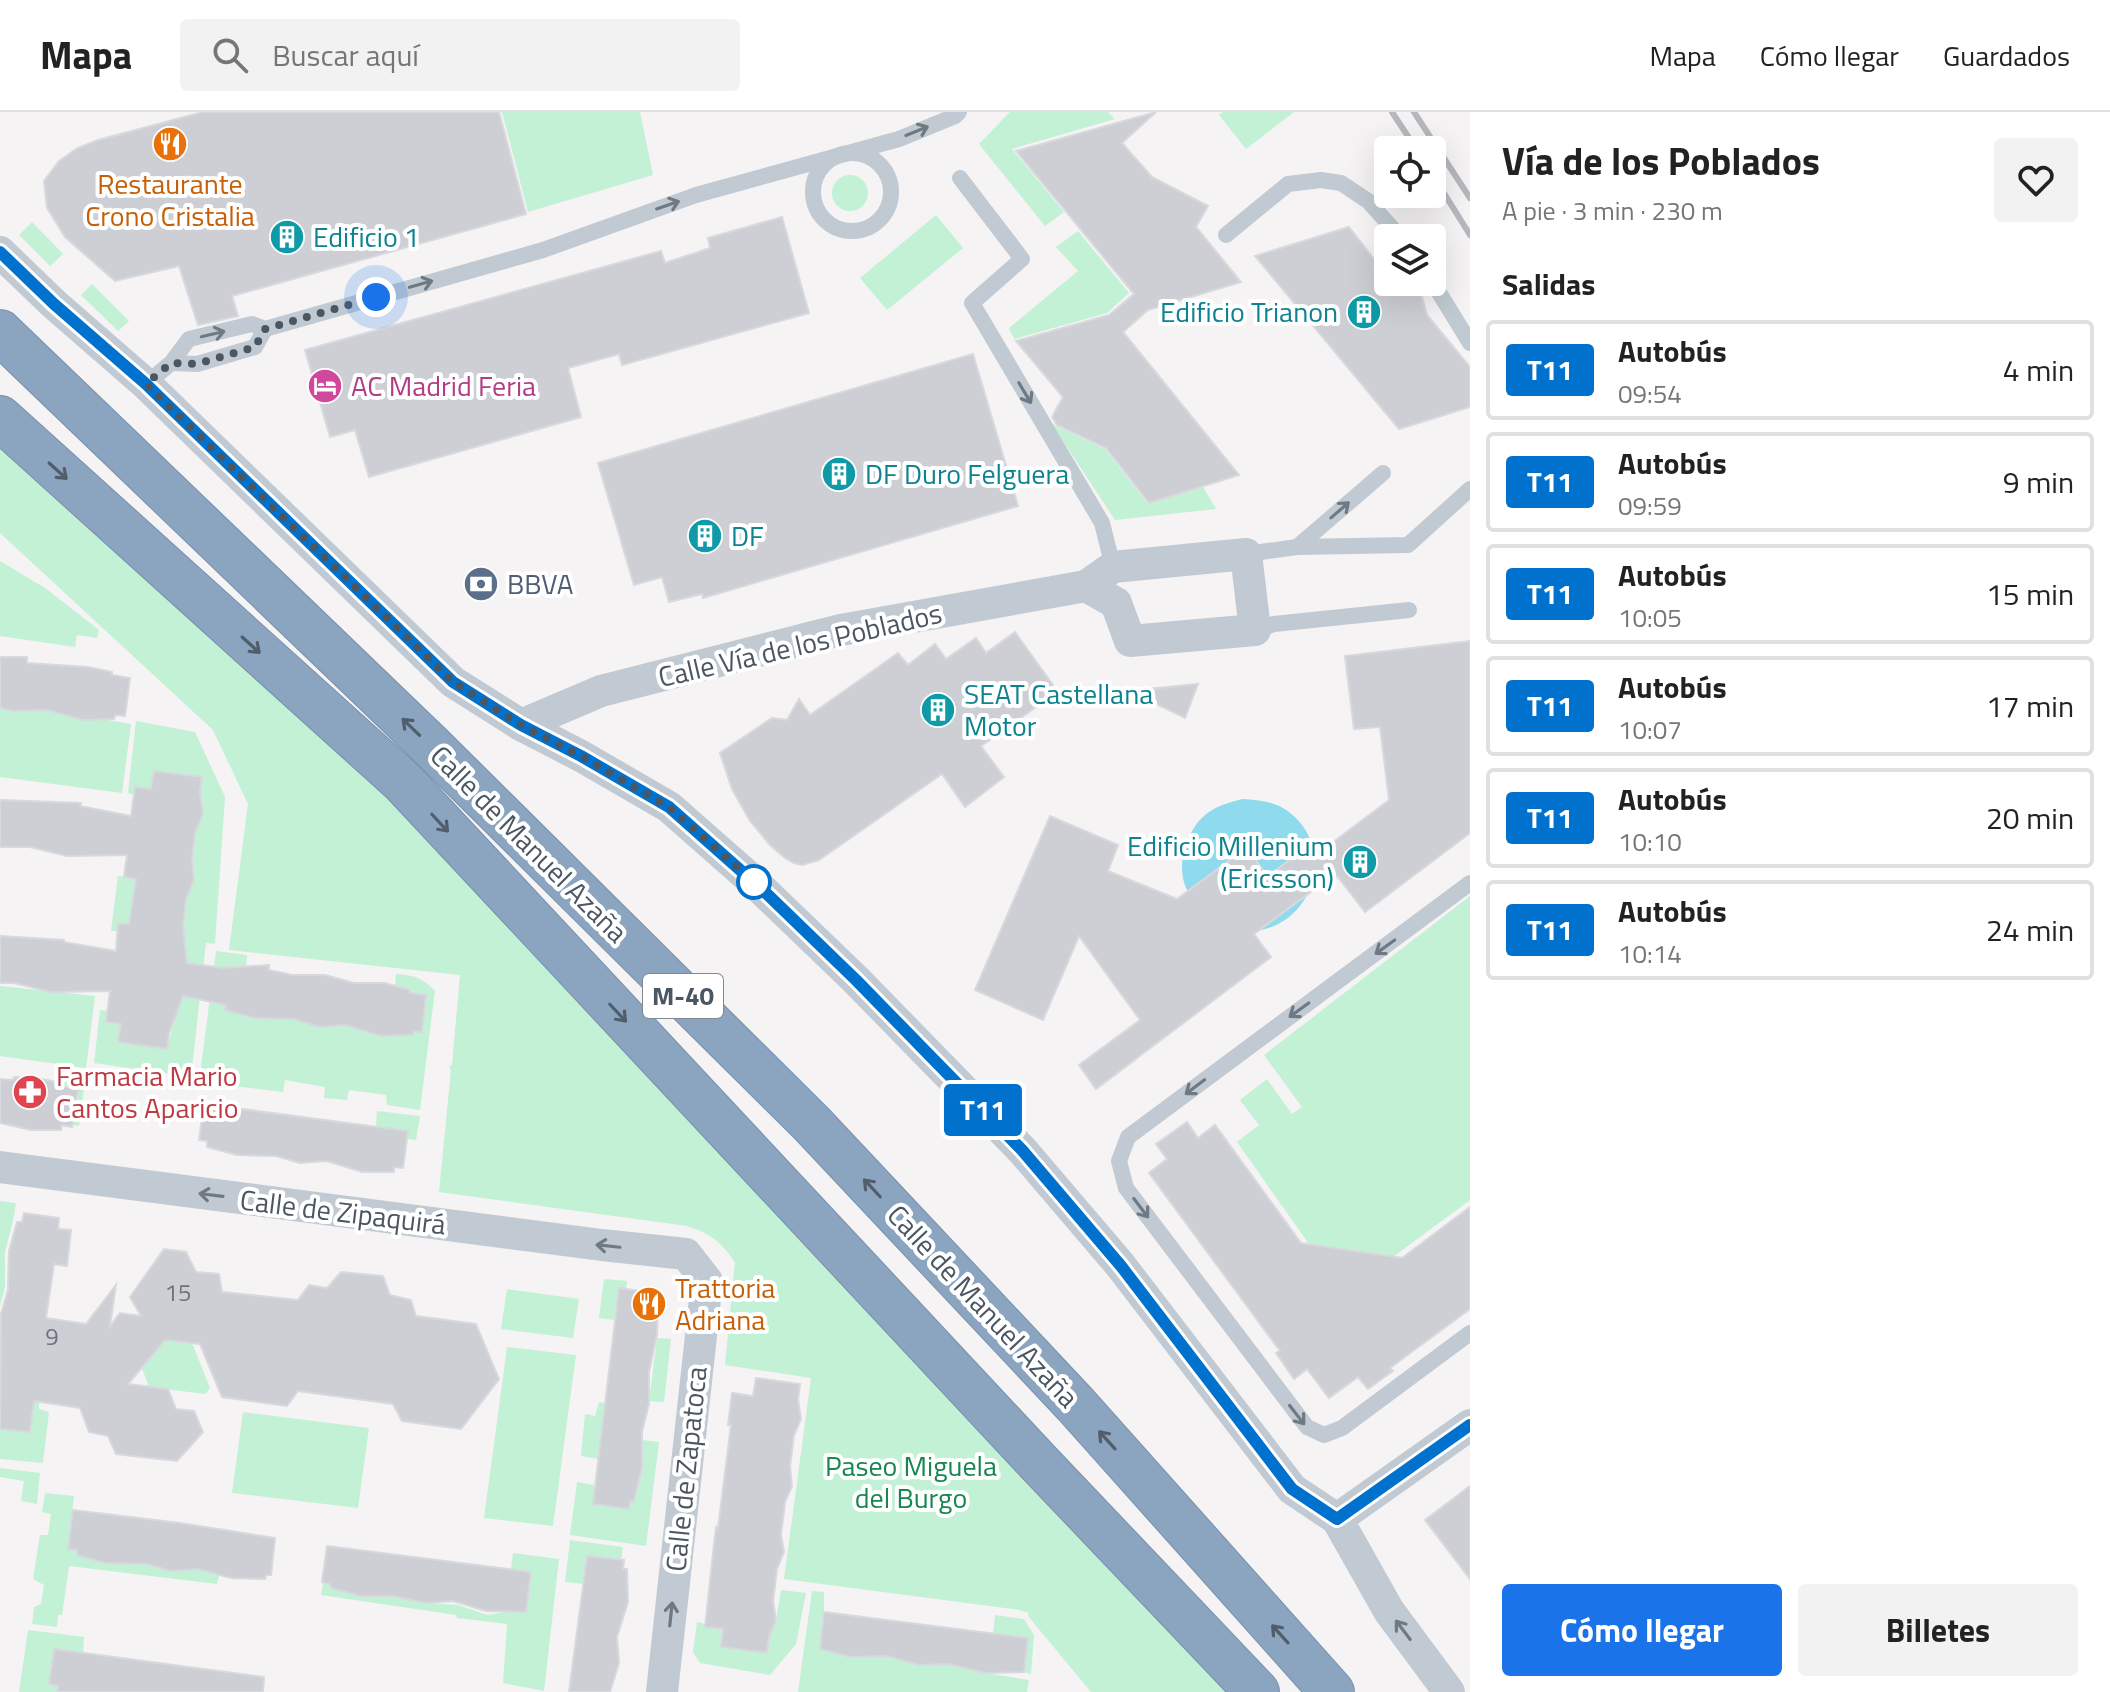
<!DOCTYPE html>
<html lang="es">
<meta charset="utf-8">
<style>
:root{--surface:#fff;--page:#f2f2f2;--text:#222;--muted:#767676;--line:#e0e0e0;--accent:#1a73e8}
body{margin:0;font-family:"Titillium Web",sans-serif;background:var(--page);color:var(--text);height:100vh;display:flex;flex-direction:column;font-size:30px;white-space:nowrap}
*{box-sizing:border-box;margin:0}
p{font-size:26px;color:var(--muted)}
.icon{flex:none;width:44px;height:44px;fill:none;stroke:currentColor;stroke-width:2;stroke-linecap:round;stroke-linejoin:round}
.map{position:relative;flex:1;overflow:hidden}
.sheet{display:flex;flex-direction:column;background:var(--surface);width:640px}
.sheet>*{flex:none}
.badge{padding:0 16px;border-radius:6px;font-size:28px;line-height:52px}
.controls{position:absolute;left:1374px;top:24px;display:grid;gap:16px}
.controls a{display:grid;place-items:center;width:72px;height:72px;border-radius:8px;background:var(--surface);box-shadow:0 8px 32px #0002;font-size:40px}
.you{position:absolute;width:40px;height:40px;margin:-20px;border:6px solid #fff;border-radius:50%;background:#1a73e8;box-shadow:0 0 0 12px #1a73e833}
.map>.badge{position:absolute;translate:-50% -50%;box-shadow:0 0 0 4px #fff}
h2{padding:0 32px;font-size:30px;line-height:72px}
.round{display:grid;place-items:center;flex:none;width:84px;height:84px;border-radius:8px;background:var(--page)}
.head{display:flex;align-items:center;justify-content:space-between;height:136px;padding:0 32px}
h1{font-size:38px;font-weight:700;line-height:60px}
.cta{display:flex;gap:16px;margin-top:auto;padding:16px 32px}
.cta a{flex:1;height:92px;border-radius:8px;background:var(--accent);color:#fff;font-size:32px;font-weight:700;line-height:92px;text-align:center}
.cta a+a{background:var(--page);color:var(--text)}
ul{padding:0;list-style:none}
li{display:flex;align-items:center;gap:24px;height:100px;margin:0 16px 12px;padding:0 16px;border:4px solid var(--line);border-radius:8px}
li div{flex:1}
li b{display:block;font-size:30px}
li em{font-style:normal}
li .badge{min-width:88px;font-weight:700;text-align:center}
header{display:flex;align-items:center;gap:48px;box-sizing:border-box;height:112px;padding:0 40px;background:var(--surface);border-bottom:2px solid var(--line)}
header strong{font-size:38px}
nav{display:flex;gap:44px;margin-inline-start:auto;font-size:28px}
.search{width:560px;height:72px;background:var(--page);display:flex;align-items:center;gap:20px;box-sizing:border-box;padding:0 28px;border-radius:8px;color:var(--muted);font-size:30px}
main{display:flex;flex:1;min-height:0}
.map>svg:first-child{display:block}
</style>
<header>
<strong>Mapa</strong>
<div class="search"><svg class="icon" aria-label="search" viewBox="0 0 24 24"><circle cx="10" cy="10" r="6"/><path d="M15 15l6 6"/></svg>Buscar aquí</div>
<nav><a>Mapa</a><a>Cómo llegar</a><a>Guardados</a></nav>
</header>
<main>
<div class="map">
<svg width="1470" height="1580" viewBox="0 0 1470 1580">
<rect width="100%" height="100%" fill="#f5f3f3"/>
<!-- green -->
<g fill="#c3f1d5">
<polygon points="502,0 640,0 653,63 528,100"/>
<polygon points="1010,0 1108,0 1115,7 1012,37 1064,100 1045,114 979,32"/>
<polygon points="1223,0 1294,0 1246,37 1219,3"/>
<circle cx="850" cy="81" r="18"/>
<polygon points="936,103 963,136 887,198 860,166"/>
<polygon points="32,110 63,142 50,154 19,123"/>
<polygon points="1078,119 1129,181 1107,201 1014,227 1009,216 1078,159 1056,135"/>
<polygon points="92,172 129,209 118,219 81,183"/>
<polygon points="1052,312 1105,337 1148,392 1203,375 1216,397 1115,408"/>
<path d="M0,323L485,777L1231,1580H1091L1028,1504L1029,1501L1019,1498L784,1467L811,1266L725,1253L735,1150C720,1129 711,1122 687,1114L439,1080L451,958L449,955L452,953L460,863L229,838L248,692L213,618L0,421Z"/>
<polygon points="0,449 45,476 99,518 97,526 77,523 75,535 0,524"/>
<polygon points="0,596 13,599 47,598 84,608 102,607 131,612 122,681 0,665"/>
<polygon points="136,609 195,620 225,685 215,832 206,831 191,965 94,951 100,898 107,899 106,910 121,912 119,930 167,937 176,903 174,882 178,855 186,836 183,815 195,721 203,702 200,680 201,665 154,659 151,677 136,675 134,683 128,681"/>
<polygon points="118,764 136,767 134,812 118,811 117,819 111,819"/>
<polygon points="1470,784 1470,1088 1393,1145 1309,1132 1237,1030 1259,1013 1240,988 1267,967 1292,1002 1302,995 1264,943"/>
<path d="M216,839L247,843L246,854L239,855L238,858L295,907L345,913L381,924L412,923L413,919H422L426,883L410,881V878L395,874L396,862C416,864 421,865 435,879L420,998L387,993L386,983L349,978L347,988L324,986L325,975L285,968L283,980L199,970Z"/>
<polygon points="0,874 95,884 86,956 0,944"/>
<polygon points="56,958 86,962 79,1014 72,1013 54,970"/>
<polygon points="377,999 420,1004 416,1028 407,1027 408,1019 376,1015"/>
<polygon points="0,1089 16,1091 13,1109 5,1140 5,1175 0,1194"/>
<polygon points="604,1167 627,1169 626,1177 619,1177 614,1208 599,1206"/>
<polygon points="507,1177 579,1187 573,1226 501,1217"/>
<polygon points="657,1226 671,1227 664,1290 649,1289"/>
<polygon points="165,1228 192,1231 210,1276 205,1282 149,1275 142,1256"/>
<polygon points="507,1235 576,1243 553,1414 484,1406"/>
<polygon points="34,1289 39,1290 39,1297 49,1300 43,1351 0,1347 0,1317 30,1320"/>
<polygon points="599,1290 605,1291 598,1347 581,1344 585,1302 595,1304"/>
<polygon points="243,1300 369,1316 358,1396 232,1381"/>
<polygon points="642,1328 659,1330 646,1434 570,1423 577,1370 595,1373 593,1392 628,1397 630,1389 634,1388"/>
<polygon points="0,1356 40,1361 37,1392 21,1389 24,1369 0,1365"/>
<polygon points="45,1381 74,1384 68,1436 77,1438 77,1443 105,1451 147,1452 171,1459 198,1457 219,1463 217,1472 69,1454 62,1503 58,1503 57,1515 32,1512 34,1495 41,1492 44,1473 33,1467 40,1423 48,1423 51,1402 42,1400"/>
<polygon points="570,1428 623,1435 621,1448 587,1444 583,1472 565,1470"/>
<polygon points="513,1441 559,1447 544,1579 503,1571 507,1512 457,1506 456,1503 321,1483 323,1471 330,1472 331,1476 360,1484 392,1484 426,1491 458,1493 488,1503 527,1496 531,1461 511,1457"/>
<polygon points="781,1478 806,1481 796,1532 770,1563 700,1551 693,1540 697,1510 706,1512 705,1515 723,1517 722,1535 766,1541 769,1525 776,1508"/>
<polygon points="812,1479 824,1480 824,1500 820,1537 851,1545 887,1544 918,1553 949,1552 986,1561 1029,1568 1027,1580 798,1580"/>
<polygon points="995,1503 1024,1507 1034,1523 1031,1562 1024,1560 1028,1526 993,1522"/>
<polygon points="28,1518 84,1525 83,1541 54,1537 49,1572 58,1574 57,1579 59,1580 19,1580"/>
</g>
<!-- water -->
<path fill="#90daee" d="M1242,687C1256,688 1271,689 1283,696C1331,725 1322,793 1274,814C1266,817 1253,821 1244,820C1235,818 1208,796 1198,790C1171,772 1182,723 1204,704C1215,694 1228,691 1242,687Z"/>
<!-- building -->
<g fill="#cdcfd5" stroke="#d7d9de" stroke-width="2">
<polygon points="203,0 499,0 526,102 232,184 238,204 198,213 179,154 115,169 65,125 47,96 44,69 59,49 78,36 98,28"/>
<polygon points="1156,0 1122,31 1152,65 1208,94 1196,115 1241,170 1148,198 1123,220 1239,363 1149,391 1106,336 1057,313 1052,305 1063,285 1016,229 1109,203 1134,182 1016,39"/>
<polygon points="782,105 809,201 622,253 619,242 568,256 581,305 369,365 355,318 330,325 305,238 661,139 665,151 710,136 708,126"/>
<polygon points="1349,115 1380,155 1388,153 1388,170 1418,170 1427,203 1470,255 1470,295 1399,317 1255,144"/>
<polygon points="973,242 1018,394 703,486 702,482 669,490 662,465 634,473 598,351"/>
<polygon points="1015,520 1053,573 1053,583 981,634 1004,665 965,695 942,662 819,748 802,753 794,751 785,746 770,733 750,709 732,677 720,641 772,606 787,608 799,587 810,603 898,541 908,553 935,532 946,547 976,526 986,541"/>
<polygon points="1470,529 1470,721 1365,800 1338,765 1330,772 1327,768 1254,822 1271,845 1096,977 1079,953 1140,908 1079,824 1043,908 975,878 1050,704 1118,733 1108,759 1177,787 1246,736 1268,764 1312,731 1320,740 1389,688 1380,615 1354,617 1345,544"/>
<polygon points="0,545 27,545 27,551 88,555 112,560 112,563 130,566 125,604 115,603 114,607 84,608 47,598 13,599 0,596"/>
<polygon points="1198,572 1185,606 1129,579"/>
<polygon points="154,659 202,665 200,680 203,702 195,721 192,747 194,768 186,787 183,815 187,851 223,856 269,853 269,858 292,863 325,863 354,871 385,871 410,878 410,881 426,883 422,920 413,919 413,923 381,924 345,913 319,915 294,907 255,906 225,898 226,893 183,884 169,922 167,937 118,930 121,912 106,910 110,879 51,880 14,871 0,871 0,824 64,828 64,830 116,839 118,811 129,812 136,767 124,765 127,743 67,744 30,735 0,735 0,688 81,691 80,694 131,704 135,675 151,677"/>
<polygon points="14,965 38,966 60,971 59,974 78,977 72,1015 62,1013 61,1018 31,1018 0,1011 0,967 13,968"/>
<polygon points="204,992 408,1019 403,1056 394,1055 394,1060 362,1060 327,1049 300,1051 276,1044 237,1043 207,1035 207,1029 199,1028"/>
<polygon points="1187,1010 1198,1026 1215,1013 1301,1131 1402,1146 1470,1095 1470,1197 1390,1256 1393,1259 1368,1277 1358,1265 1329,1286 1307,1257 1294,1267 1276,1241 1280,1239 1149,1061 1167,1047 1156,1032"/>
<polygon points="24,1101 59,1106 58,1117 71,1118 67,1154 54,1152 46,1206 86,1212 116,1173 110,1214 120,1201 141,1204 130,1185 164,1137 186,1140 196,1160 219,1162 222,1180 298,1188 309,1173 327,1176 341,1160 383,1164 390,1183 411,1188 416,1204 476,1212 499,1267 461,1317 402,1309 393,1292 298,1279 287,1294 222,1285 200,1232 165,1228 128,1272 168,1277 176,1297 194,1299 203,1320 177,1349 116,1342 108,1324 89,1320 80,1296 34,1289 30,1320 0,1317 1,1202 8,1178 9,1139 17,1110 22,1110"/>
<polygon points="619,1176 655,1181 654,1189 658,1189 657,1223 649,1260 649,1292 642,1320 642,1356 634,1389 630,1389 629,1397 593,1392"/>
<polygon points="756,1266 800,1272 798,1288 801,1307 794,1323 790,1354 792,1374 785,1390 781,1423 784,1440 777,1457 773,1489 776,1508 769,1525 767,1541 721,1535 723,1517 705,1515 714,1432 716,1415 718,1416 731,1313 728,1313 732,1281 753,1284"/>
<polygon points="1470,1374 1470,1467 1425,1408"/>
<polygon points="73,1398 180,1411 275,1426 271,1463 266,1463 265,1467 231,1466 198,1457 171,1459 147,1452 105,1451 77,1443 77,1438 68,1437"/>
<polygon points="327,1434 531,1460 526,1500 486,1499 453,1489 426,1491 392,1484 360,1484 331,1476 330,1472 322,1470"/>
<polygon points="587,1444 624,1448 623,1457 627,1457 628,1490 617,1525 619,1551 610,1580 569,1580"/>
<polygon points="824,1500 1028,1526 1024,1560 986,1561 949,1552 919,1553 887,1544 851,1545 820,1537"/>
<polygon points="54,1537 264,1565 263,1580 57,1580 58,1574 49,1572"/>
</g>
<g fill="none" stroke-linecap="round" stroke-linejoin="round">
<!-- highway casing -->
<g stroke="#7690ad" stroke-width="46">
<g id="highway">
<polyline points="0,220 432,635 812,1012 1076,1293 1332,1580"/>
<polyline points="0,306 403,670 1040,1352 1257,1580"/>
</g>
</g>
<!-- lane -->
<g stroke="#c1cad2" stroke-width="16">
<circle cx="852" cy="80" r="39"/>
<polyline points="960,66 1022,147 972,191 1102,411 1113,455"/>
<polyline points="1226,123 1288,72 1321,68 1341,71 1368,89 1401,126"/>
<polyline points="1432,169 1470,231"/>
<polyline points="171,251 197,252 255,235 265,217"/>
<polyline points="146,272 171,251 189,227 252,212 265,217 543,138 696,83 899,27 955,4 959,0"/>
<polyline points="1297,435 1383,361"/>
<polyline points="1246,442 1297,435 1408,433 1470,377"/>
<polyline points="1255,518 1274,512 1409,498"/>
<polyline points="1470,771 1128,1025 1119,1049 1126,1076 1307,1315 1324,1323 1342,1316 1470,1221"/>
</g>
<!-- street -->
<g stroke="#c1cad2" stroke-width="32">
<polyline points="0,140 54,192 146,272 453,570 521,613 581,644 669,695 752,768 856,868 1022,1038 1121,1154 1292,1377 1337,1407 1389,1499 1449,1580"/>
<polyline points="521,613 601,579 813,525 841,518 1086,474 1113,455 1246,442 1255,518 1130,529 1116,491 1086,474"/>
<polyline points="0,1055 602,1133 686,1142 707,1169 662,1580"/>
<polyline points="1337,1407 1470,1313"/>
</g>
<!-- highway -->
<use href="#highway" stroke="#8ba5c1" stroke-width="44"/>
<!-- rail -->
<g stroke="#b5b8bd" stroke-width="6">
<polyline points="1392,0 1417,38"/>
<polyline points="1414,0 1470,86"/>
<polyline points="1432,62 1470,123"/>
</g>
</g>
<!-- one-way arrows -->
<defs><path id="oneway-shaft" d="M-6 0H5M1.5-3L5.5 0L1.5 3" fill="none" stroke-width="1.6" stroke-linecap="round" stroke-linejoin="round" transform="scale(2)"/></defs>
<g stroke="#6e7983">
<use href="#oneway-shaft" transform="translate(917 19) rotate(-22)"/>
<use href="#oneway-shaft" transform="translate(668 93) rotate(-19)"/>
<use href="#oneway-shaft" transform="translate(421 172) rotate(-16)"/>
<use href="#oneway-shaft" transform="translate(213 222) rotate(-13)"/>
<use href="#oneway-shaft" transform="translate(1025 281) rotate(59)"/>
<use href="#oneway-shaft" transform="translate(1340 398) rotate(-41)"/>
<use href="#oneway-shaft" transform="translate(1385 835) rotate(144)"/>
<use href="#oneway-shaft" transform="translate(1299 898) rotate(144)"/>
<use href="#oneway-shaft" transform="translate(1195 975) rotate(143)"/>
<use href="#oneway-shaft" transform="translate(211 1083) rotate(-173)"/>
<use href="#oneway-shaft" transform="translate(1141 1096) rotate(53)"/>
<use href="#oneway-shaft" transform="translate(608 1134) rotate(-174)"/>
<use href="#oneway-shaft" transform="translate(1297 1303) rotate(52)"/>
<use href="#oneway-shaft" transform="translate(671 1502) rotate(-84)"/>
<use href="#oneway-shaft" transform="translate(1403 1518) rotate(-127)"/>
</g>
<g stroke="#505e6b">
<use href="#oneway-shaft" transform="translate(58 359) rotate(42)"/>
<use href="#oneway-shaft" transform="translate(251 533) rotate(42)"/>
<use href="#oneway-shaft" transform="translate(411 615) rotate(-136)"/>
<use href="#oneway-shaft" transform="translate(440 711) rotate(47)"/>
<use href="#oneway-shaft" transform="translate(618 901) rotate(47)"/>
<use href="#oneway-shaft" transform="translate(872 1076) rotate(-133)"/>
<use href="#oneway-shaft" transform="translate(1107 1328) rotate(-132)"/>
<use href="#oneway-shaft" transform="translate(1280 1522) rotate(-132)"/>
</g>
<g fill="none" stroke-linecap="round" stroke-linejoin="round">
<!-- line casing -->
<g stroke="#fff" stroke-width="18">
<polyline id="line" points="0,140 54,192 146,272 453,570 521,613 581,644 669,695 765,780 856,868 1022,1038 1121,1154 1292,1377 1337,1407 1470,1313"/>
</g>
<!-- line -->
<use href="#line" stroke="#0072ce" stroke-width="12"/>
<!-- walk -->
<polyline stroke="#4a5661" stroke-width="8" stroke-dasharray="0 14.4" points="376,185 265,217 255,235 197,252 171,251 146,272 453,570 521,613 581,644 669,695 754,770"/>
</g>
<!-- icons -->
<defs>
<g id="restaurant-disc" transform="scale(1.8)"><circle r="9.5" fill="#e8710a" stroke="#fff"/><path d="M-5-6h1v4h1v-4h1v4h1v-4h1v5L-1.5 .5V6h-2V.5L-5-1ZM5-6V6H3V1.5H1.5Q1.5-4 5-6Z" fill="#fff"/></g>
<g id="building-disc" transform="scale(1.8)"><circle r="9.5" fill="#0f9aa8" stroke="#fff"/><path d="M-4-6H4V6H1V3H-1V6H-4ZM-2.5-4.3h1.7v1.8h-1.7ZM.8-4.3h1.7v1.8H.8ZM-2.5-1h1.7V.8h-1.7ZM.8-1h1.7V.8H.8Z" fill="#fff"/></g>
<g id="hotel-disc" transform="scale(1.8)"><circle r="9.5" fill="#d1479c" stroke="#fff"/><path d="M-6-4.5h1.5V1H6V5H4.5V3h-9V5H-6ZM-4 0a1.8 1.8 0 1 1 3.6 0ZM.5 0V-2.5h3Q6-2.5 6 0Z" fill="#fff"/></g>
<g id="bank-disc" transform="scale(1.8)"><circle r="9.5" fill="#5c6f8a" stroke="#fff"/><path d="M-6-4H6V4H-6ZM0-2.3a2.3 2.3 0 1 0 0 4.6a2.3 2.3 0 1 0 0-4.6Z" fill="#fff"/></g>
<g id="pharmacy-disc" transform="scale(1.8)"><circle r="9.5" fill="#e0444e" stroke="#fff"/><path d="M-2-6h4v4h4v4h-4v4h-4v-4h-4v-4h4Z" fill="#fff"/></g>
</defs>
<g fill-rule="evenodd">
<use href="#restaurant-disc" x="170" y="32"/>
<use href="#building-disc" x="287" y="125"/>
<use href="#building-disc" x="1364" y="200"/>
<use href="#hotel-disc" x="325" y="274"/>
<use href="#building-disc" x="839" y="362"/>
<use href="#building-disc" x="705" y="424"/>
<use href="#bank-disc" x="481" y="472"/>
<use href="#building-disc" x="938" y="598"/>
<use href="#building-disc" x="1360" y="750"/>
<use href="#pharmacy-disc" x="30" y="980"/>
<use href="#restaurant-disc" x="649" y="1192"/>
</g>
<!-- markers -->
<circle fill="#fff" stroke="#0072ce" stroke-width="4" cx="754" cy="770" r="16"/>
<g text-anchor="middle" stroke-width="8" stroke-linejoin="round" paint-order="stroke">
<!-- number labels -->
<g font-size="24" fill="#6b747e">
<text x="178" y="1189">15</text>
<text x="52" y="1233">9</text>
</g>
<!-- shield labels -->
<rect fill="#fff" stroke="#808990" stroke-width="2" x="643" y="862" width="80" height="44" rx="6"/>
<g font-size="26" font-weight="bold" fill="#4a5661">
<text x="683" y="893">M-40</text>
</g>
<!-- food labels -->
<g font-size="28" fill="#c56008" stroke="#fff">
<text x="170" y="82">Restaurante<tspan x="170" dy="32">Crono Cristalia</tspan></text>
<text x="675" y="1186" text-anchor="start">Trattoria<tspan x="675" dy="32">Adriana</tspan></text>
</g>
<!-- culture labels -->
<g font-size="28" fill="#0d838f" stroke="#fff" text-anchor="start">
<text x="313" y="135">Edificio 1</text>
<text x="1338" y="210" text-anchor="end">Edificio Trianon</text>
<text x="865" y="372">DF Duro Felguera</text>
<text x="731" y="434">DF</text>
<text x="964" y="592">SEAT Castellana<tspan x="964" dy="32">Motor</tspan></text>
<text x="1334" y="744" text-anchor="end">Edificio Millenium<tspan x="1334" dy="32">(Ericsson)</tspan></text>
</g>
<!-- hotel labels -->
<g font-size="28" fill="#b23c85" stroke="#fff" text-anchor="start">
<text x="351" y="284">AC Madrid Feria</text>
</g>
<!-- service labels -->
<g font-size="28" fill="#4e5e75" stroke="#fff" text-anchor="start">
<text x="507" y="482">BBVA</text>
</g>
<!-- street labels -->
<g font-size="28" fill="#4a5661" stroke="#fff">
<text transform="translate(800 533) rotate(-13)" y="10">Calle Vía de los Poblados</text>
<text transform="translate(529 732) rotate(45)" y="10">Calle de Manuel Azaña</text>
<text transform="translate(343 1100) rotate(7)" y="10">Calle de Zipaquirá</text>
<text transform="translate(983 1194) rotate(47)" y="10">Calle de Manuel Azaña</text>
<text transform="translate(686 1357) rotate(-84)" y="10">Calle de Zapatoca</text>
</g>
<!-- health labels -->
<g font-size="28" fill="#be3a42" stroke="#fff" text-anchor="start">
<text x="56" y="974">Farmacia Mario<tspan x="56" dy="32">Cantos Aparicio</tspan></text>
</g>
<!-- park labels -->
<g font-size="28" fill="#17864f" stroke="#fff">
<text x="911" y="1364">Paseo Miguela<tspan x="911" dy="32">del Burgo</tspan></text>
</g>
</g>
</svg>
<div class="controls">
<a><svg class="icon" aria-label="locate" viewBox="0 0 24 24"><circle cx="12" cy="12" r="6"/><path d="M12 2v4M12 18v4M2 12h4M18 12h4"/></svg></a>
<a><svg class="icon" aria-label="layers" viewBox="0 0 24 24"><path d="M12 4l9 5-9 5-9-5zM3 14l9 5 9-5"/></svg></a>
</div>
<div class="you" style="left:376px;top:185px"></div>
<b class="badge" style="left:983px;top:998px;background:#0072ce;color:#fff">T11</b>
</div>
<section class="sheet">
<div class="head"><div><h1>Vía de los Poblados</h1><p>A pie · 3 min · 230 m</p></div><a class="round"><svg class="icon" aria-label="heart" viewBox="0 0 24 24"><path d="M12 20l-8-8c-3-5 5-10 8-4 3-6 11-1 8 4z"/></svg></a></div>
<h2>Salidas</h2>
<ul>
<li><span class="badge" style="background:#0072ce;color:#fff">T11</span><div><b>Autobús</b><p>09:54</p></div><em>4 min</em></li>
<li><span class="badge" style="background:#0072ce;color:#fff">T11</span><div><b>Autobús</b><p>09:59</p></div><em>9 min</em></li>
<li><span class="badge" style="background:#0072ce;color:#fff">T11</span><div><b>Autobús</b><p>10:05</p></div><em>15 min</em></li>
<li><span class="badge" style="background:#0072ce;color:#fff">T11</span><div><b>Autobús</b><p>10:07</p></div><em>17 min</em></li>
<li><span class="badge" style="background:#0072ce;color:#fff">T11</span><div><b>Autobús</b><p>10:10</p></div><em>20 min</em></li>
<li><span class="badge" style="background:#0072ce;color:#fff">T11</span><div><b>Autobús</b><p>10:14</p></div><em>24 min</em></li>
</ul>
<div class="cta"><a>Cómo llegar</a><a>Billetes</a></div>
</section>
</main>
